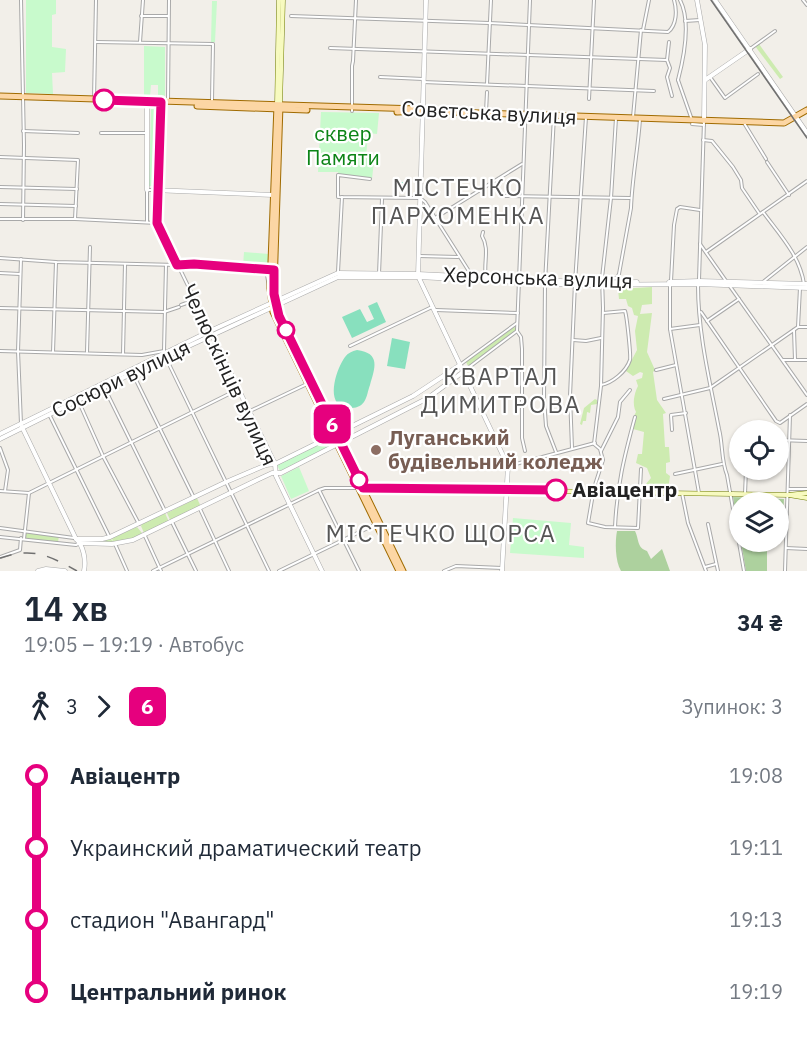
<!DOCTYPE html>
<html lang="uk">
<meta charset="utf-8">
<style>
:root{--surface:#fff;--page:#f2f2f3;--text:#1f2937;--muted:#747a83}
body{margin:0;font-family:"IBM Plex Sans",sans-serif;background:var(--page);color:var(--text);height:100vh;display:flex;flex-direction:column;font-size:22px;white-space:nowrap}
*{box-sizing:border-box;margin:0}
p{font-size:20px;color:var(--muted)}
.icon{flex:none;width:33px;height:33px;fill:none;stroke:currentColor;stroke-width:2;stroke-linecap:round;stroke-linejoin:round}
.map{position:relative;height:571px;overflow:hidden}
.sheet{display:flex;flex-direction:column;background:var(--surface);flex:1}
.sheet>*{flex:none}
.badge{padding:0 12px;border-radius:9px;font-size:21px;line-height:39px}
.controls{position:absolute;left:729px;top:420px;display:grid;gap:12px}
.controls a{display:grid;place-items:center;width:60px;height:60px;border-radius:50%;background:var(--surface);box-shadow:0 2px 4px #0004;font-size:30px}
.map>.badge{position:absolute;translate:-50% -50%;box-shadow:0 0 0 3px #fff}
.legs{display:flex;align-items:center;gap:9px;height:66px;padding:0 24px;font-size:20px}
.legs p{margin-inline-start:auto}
.overview{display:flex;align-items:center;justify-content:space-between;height:102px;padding:0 24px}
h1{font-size:33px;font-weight:600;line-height:45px}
ul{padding:0 24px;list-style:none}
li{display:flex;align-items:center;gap:21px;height:72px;font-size:22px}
li i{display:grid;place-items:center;width:9px;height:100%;margin:0 8px;background:currentColor}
li i::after{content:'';width:15px;height:15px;margin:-8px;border:4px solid;border-radius:50%;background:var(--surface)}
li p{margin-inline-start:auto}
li:first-child i{background:linear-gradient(#0000 50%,currentColor 0)}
li:last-child i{background:linear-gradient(currentColor 50%,#0000 0)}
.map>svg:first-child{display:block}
</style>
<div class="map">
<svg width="807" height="571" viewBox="0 0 807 571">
<rect width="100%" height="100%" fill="#f2efe9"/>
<!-- grass -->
<g fill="#cdebb0">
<polygon points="759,44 783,77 780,79 755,46"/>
<path d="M652,287V304L642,305L640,314L652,313L647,352L655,370L653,372L657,400L666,413L663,414L665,447H669L670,462L666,463V473L670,476L668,490L640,489V485H645L651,478L647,468L636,463L638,454H642L644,432L633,429L636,417L634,416L636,412C632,404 634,394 638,386L636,380L642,378L643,373L640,372L633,376L626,371L637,350L635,331L638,316L634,315L632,308L628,306L626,299H619L618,289Z"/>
<polygon points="514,327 517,328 515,332 468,366 466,362"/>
<polygon points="595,399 597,400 597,404 591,405 590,413 587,412 586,421 583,421 582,425 580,424 584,408"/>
<polygon points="197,498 201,507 171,522 167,513"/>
<polygon points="165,513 169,522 144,533 141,526 142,524"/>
<polygon points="137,527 142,533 141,536 114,543 85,542 85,540 110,538 113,541 112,538"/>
<polygon points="26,532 59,536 58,542 25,538"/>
</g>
<!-- forest -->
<g fill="#add19e">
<polygon points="733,497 784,499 783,518 779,518 778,502 740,502 739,534"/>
<path d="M617,531H635C639,539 637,548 647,551L651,559L662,549L670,571H621C615,561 615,541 617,531Z"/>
<polygon points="741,542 767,542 767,571 746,571"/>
</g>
<!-- park -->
<g fill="#c8facc">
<polygon points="26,0 56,0 56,14 52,15 52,47 66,49 65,72 52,73 53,94 26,93"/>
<polygon points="212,1 217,1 215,42 211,42"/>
<polygon points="144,46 165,47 165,97 158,96 158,85 151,85 150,96 144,96"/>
<polygon points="151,109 159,109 157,186 149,186"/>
<polygon points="321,112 379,113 377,134 368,133 366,158 374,161 372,179 338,174 338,172 318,172"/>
<polygon points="244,252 269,254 268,268 243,266"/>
<polygon points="330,438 333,445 280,471 277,465"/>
<polygon points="299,467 309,491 291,499 281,476"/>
<polygon points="513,518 571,523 569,545 584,547 584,558 510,553"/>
</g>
<!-- pitch -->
<g fill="#88e0be">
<polygon points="395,182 412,182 411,191 395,190"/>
<polygon points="377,302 386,322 352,338 342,317 360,309 367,322 374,319 368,306"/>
<polygon points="392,338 410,342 405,369 387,366"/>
<path d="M357,350C381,353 375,368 370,385C368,390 367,398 364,402C359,409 349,409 342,407C326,399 337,368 345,357C348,353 352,351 357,350Z"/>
</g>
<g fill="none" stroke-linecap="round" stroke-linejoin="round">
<!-- minor casing -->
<g stroke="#a9a9a9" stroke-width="4">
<g id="minor">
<polyline points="21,0 24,145 23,220"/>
<polyline points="803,0 807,5"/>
<polyline points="141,16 168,16"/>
<path d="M291,16L489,23L668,32C677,25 677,10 674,0"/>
<polyline points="685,21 700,20"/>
<polyline points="643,30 649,0"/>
<polyline points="96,42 213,44 212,100"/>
<polyline points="140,42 143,0"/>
<polyline points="669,42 667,60 670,68 667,77 672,96"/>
<polyline points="330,48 667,60"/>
<polyline points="750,49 775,31"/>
<polyline points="380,77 423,79"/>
<polyline points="710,77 725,98 758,74"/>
<path d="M678,80C684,57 691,21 680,0"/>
<polyline points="678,80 692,120"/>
<polyline points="423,82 654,91"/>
<polyline points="487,84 491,0"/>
<polyline points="94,99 96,0"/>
<polyline points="168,99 169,0"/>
<polyline points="589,99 594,0"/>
<polyline points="352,111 352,66 353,61 356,0"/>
<polyline points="486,112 487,92"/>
<polyline points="554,116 545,283 544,399 546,426 556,452"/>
<polyline points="633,117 641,30"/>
<polyline points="616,118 611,198 602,278 603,308 601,386 594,444 600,449 603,460 594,488 588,523 605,527 638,528 641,469"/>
<polyline points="744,123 766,159"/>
<polyline points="692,124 704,125"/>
<polyline points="23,131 78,133"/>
<polyline points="101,133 147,133"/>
<polyline points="703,140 712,141 733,167 741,180 742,188 759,213"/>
<polyline points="0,157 78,160 75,219"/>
<polyline points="767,162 789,195"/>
<polyline points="370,179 338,175 338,197 420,198 425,202 472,276"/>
<polyline points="0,187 77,189"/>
<polyline points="158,190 158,224 210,331"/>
<polyline points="504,196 630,198"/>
<polyline points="0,204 76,206"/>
<path d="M763,212C780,235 800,256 804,284"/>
<polyline points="435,218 522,164"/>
<polyline points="0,219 75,219 157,223"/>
<polyline points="147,222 147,190 153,190"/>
<path d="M483,232L482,236C490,249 483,264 486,278"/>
<polyline points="700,244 726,281"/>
<polyline points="706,252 807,181"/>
<polyline points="419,256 458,257"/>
<polyline points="0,258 56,262 177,265 194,264 270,270"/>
<polyline points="21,259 18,351 21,424"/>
<polyline points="266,269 269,287"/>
<polyline points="338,272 342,197"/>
<polyline points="0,273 20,274"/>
<polyline points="379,274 382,199"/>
<path d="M602,278H617L619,274L631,208C632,179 638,149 640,119"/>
<polyline points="699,280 704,121"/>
<polyline points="671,281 674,225 677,209 680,207 700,210"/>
<polyline points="763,282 807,247"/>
<polyline points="670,284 670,329 699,493"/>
<path d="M698,285C698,334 710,382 719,429C723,445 721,460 727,475L744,571"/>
<polyline points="729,285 807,395"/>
<polyline points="181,305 195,300"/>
<polyline points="0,308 164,312 179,307"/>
<polyline points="436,310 518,313"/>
<polyline points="701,312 776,421 780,423 807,404"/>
<polyline points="707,321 739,299"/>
<polyline points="798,327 800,288"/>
<polyline points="670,329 700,325"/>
<polyline points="794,330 795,360"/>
<polyline points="573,340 586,341 601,338"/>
<polyline points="350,346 432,307"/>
<polyline points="0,351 142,355 164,351 164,352"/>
<polyline points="164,351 166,265"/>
<polyline points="53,352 56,262"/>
<polyline points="87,352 90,247"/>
<polyline points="123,354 125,264"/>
<polyline points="166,358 269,571"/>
<polyline points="783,360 807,360"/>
<polyline points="461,364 517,323"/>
<polyline points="656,370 676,365"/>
<polyline points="464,371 517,331"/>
<polyline points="133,374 194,498"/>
<path d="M601,385C612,383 626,372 630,360C631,356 627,317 625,311L603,313"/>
<polyline points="104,387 165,511"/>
<polyline points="664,399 710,388 798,327 807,327"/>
<polyline points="78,400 103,456 139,524"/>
<polyline points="250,411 307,384"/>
<polyline points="49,414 109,536"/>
<polyline points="672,430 671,415 686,413"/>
<polyline points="778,440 807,441"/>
<polyline points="0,448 8,470 5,491"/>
<polyline points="572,448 570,396 575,283 586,117"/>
<polyline points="525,451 522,438 522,349 521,337 517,331 530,0"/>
<polyline points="601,451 618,417 620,402 630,390"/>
<polyline points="508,466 595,443"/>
<polyline points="675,474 722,464"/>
<polyline points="789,489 807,489"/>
<polyline points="319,490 359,571"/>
<polyline points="0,491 29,493 237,390"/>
<polyline points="682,493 688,523 706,571"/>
<polyline points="745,494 746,470"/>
<polyline points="200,509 229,571"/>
<polyline points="172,522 196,571"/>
<polyline points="708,524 718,571"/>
<path d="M615,527C617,486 624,457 635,417"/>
<polyline points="0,528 74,538"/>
<polyline points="145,536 161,571"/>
<polyline points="0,537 76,545 80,543"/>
<polyline points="24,539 29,493"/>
<polyline points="115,544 127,571"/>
<polyline points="786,548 807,549"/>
<polyline points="0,557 20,550 21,538"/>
<polyline points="705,567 716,564"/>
<polyline points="153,571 319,490 325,488 358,488"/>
<polyline points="279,571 374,525"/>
<polyline points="444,571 456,566 502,568"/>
<polyline points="785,571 790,415"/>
</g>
</g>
<!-- tertiary casing -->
<g stroke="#a9a9a9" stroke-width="5">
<g id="tertiary">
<polyline points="426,0 418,276 508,466 502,571"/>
<polyline points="697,0 705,45 704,121"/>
<polyline points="715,0 807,133"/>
<polyline points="705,80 750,49"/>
<polyline points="147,190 147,101"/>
<polyline points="153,190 273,195"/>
<polyline points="158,190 161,102"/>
<polyline points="669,282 699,281 807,284"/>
<polyline points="211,333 275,464 276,476 322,571"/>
<path d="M22,427L76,539C84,546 86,561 84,571"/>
<polyline points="0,434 210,331 338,273 418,274 602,283 637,282"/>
<polyline points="0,439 165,357 338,277 418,277 575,285 698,284 807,288"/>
<polyline points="76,539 102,539 110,537 226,482 266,465 275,464 413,396 460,365"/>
<polyline points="80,543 112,544 133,540 257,480 272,473 281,473 428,398 463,372"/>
<polyline points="38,571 46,569 65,571"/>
</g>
</g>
<!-- secondary casing -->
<g stroke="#707d05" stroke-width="5">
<g id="secondary">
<polyline points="277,104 279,0"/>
<polyline points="280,105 283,0"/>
<polyline points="362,488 788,495 807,493"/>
<polyline points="789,495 807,498"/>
</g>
</g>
<!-- primary casing -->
<g stroke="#a06b00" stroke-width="7">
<g id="primary">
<polyline points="0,96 419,109 422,111 784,123 807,110"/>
<polyline points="277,105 270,288 273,312 399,571"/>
<polyline points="280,105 274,287 276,307 290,339 403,571"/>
<polyline points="197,106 307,110"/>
<polyline points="397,112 422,111"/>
</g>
</g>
<!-- minor -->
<use href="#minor" stroke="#fff" stroke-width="2"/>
<!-- tertiary -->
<use href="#tertiary" stroke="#fff" stroke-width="4"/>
<!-- secondary -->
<use href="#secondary" stroke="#f7fabf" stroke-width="4"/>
<!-- primary -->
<use href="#primary" stroke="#fcd6a4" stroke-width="5"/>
<!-- tram -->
<polyline stroke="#707070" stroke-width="1.5" points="711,0 807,138"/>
<!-- rail -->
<path stroke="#707070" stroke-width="1.5" stroke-dasharray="12 12" stroke-linecap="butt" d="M0,558C33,547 48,555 77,571"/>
</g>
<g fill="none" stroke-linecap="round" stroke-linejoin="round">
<!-- line-1 casing -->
<g stroke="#fff" stroke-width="14">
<polyline id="line-1" points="104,100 161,102 157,223 177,265 194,264 274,270 274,294 279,316 363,488 556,490"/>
</g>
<!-- line-1 -->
<use href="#line-1" stroke="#e6007e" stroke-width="9"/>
</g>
<!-- markers -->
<g fill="#fff" stroke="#e6007e" stroke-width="3">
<circle cx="104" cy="100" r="10"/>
<circle cx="286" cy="330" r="8"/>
<circle cx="359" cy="480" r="8"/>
<circle cx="556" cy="490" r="10"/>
</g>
<circle fill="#8d6e63" stroke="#fff" stroke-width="2" cx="376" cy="450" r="6"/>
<g text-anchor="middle" stroke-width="4.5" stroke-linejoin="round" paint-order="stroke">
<!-- street labels -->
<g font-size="21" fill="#222" stroke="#fff">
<text transform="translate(489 113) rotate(3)" y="7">Совєтська вулиця</text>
<text transform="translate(538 278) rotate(2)" y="7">Херсонська вулиця</text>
<text transform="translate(229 375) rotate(65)" y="7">Челюскінців вулиця</text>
<text transform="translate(121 379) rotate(-26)" y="7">Сосюри вулиця</text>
</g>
<!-- park labels -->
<g font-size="21" fill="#0c8416" stroke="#fff">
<text x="343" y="141">сквер<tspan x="343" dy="24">Памяти</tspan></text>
</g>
<!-- education labels -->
<g font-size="21" font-weight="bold" fill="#785e54" stroke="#fff" text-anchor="start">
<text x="388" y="445">Луганський<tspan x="388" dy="24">будівельний коледж</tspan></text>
</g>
<!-- stop labels -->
<g font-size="21" font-weight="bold" fill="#222" stroke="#fff" text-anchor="start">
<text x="572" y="497">Авіацентр</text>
</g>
<!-- quarter labels -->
<g font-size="24" letter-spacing="1.5" fill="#555" stroke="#fff">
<text x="458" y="196">МІСТЕЧКО<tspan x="458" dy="28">ПАРХОМЕНКА</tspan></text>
<text x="501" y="385">КВАРТАЛ<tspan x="501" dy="28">ДИМИТРОВА</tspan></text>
<text x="441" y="542">МІСТЕЧКО ЩОРСА</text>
</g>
</g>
</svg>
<div class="controls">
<a><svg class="icon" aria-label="locate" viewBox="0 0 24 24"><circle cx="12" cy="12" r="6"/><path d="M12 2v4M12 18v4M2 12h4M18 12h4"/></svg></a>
<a><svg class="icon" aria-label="layers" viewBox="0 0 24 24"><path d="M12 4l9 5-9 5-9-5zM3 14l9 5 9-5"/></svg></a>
</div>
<b class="badge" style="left:332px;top:424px;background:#e6007e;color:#fff">6</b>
</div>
<section class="sheet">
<div class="overview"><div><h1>14 хв</h1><p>19:05 – 19:19 · Автобус</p></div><b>34 ₴</b></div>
<div class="legs"><svg class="icon" aria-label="walk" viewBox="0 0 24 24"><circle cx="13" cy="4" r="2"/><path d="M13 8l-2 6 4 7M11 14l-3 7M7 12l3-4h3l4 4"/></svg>3<svg class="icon" aria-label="forward" viewBox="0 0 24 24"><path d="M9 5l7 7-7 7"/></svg><b class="badge" style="background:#e6007e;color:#fff">6</b><p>Зупинок: 3</p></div>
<ul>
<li><i style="color:#e6007e"></i><b>Авіацентр</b><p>19:08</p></li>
<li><i style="color:#e6007e"></i><span>Украинский драматический театр</span><p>19:11</p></li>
<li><i style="color:#e6007e"></i><span>стадион &quot;Авангард&quot;</span><p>19:13</p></li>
<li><i style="color:#e6007e"></i><b>Центральний ринок</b><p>19:19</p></li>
</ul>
</section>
